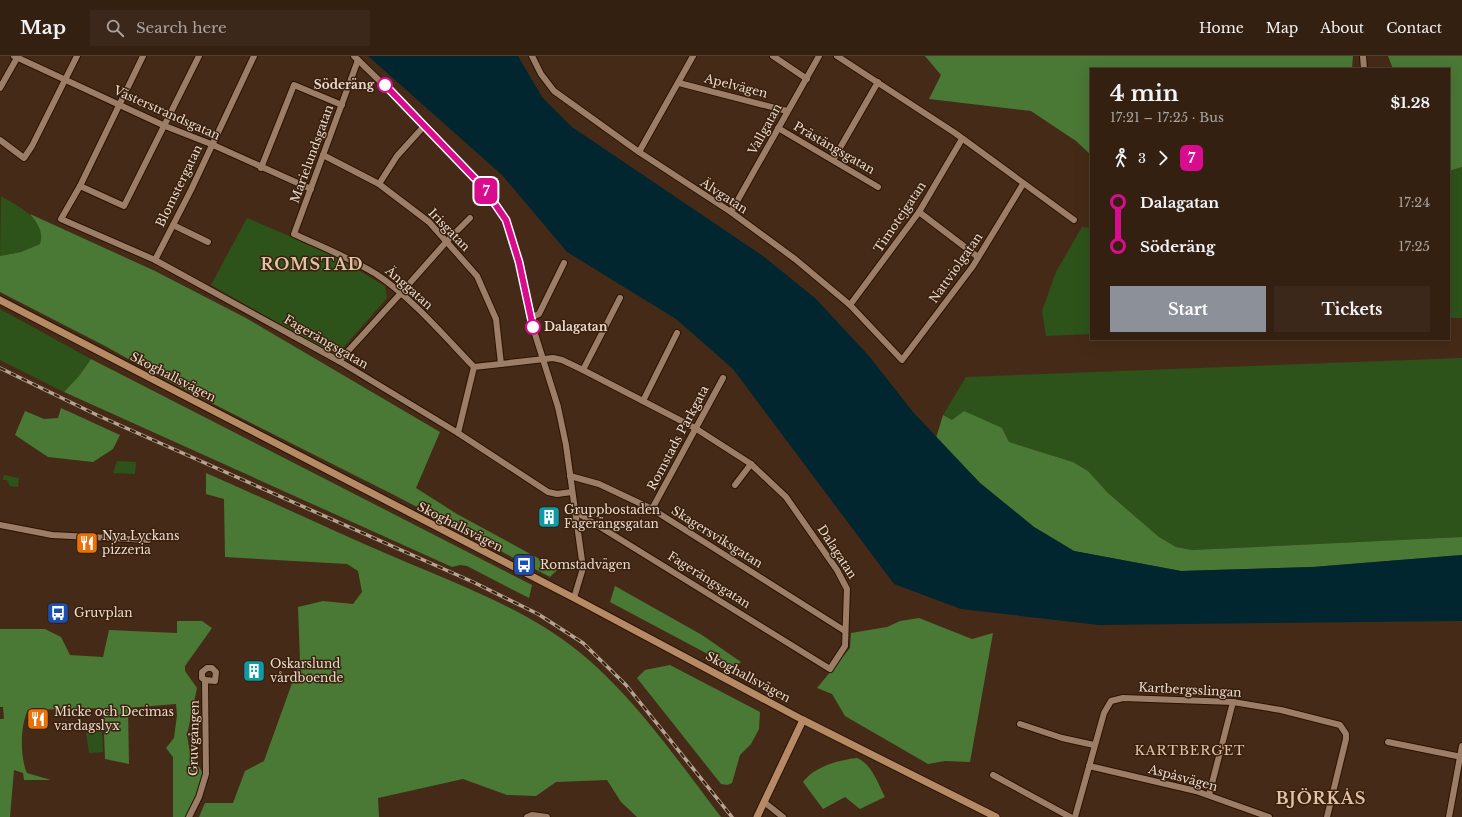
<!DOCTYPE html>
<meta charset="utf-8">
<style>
:root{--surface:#342011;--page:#3c281a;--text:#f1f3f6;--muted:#a9a39f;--line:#4e3e31;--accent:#8c9099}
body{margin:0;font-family:"Libre Baskerville",serif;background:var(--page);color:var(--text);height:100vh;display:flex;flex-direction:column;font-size:15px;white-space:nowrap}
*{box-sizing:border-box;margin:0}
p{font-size:13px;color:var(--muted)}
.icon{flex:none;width:22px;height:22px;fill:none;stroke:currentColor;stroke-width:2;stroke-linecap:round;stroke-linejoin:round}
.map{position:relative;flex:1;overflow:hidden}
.side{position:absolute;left:1090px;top:12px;width:360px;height:272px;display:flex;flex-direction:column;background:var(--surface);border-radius:0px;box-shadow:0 4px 16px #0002,0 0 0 1px var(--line)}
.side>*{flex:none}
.badge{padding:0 8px;border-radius:6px;font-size:14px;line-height:26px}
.map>.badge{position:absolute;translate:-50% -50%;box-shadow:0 0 0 2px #fff}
.legs{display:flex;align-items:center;gap:6px;height:44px;padding:0 20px;font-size:13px}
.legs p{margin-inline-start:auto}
.headline{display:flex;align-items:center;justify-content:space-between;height:68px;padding:0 20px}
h1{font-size:22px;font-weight:700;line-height:30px}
.cta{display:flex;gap:8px;margin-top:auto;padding:8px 20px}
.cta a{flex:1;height:46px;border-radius:0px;background:var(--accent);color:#fff;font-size:16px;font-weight:700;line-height:46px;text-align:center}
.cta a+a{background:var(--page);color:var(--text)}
ul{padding:0 20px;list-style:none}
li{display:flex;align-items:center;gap:14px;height:44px;font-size:15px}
li i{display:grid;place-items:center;width:6px;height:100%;margin:0 5px;background:currentColor}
li i::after{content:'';width:10px;height:10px;margin:-5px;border:3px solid;border-radius:50%;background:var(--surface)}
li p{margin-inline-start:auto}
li:first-child i{background:linear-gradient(#0000 50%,currentColor 0)}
li:last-child i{background:linear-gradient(currentColor 50%,#0000 0)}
header{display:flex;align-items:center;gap:24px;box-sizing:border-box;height:56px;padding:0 20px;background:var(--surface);border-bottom:1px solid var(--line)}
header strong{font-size:19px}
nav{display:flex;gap:22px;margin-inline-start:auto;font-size:14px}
.search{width:280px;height:36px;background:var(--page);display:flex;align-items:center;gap:10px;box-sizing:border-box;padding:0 14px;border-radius:0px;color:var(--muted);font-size:15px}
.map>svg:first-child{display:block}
</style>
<header>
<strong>Map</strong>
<div class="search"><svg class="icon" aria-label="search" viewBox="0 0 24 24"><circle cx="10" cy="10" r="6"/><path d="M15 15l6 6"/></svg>Search here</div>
<nav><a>Home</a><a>Map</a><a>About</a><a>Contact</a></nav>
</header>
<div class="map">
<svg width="1462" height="761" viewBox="0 0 1462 761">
<rect width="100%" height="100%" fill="#452b17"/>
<!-- green -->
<g fill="#2d531a">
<polygon points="1462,111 1462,262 1449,262 1449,115"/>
<path d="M1,140C17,150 49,164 40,188L21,196L0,200Z"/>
<polygon points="247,162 329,197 385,230 387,242 336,300 211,229"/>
<polygon points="1082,171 1091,172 1091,278 1046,280 1042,255 1056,216"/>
<polygon points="0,253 91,303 79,320 64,336 0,304"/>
<polygon points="1462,302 1462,481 1192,494 1176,491 1159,481 1108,437 1088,415 1073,406 1009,386 1002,372 952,364 943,359 966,321"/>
<polygon points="117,405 136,406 135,418 113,417"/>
<polygon points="4,419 19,422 18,431 10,430 7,424 3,424"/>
<polygon points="102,674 103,696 89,697 86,677"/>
</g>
<!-- forest -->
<g fill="#4a7835">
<polygon points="925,0 1353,0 1352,13 1091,13 1091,99 1076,85 1031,55 929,43 941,19"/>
<polygon points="1388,0 1462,0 1462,111 1449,115 1449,13 1393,13"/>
<path d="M30,158L155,215L246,262L440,376L416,432L457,458L558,513L550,521L396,440L168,325L105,290L0,236V200L21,196L40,188C44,175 37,167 30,158Z"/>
<polygon points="91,303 532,529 529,542 467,510 460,509 452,511 64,336 79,320"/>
<polygon points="61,352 120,379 113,393 93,406 48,401 15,379 25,355 44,363 58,362"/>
<polygon points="964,355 1002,372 1009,386 1073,406 1088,415 1108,437 1159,481 1176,491 1192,494 1462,481 1462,499 1313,511 1181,515 1074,495 1034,471 980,427 936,382 943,359 952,364"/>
<path d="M206,417C268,444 329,473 392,500C454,527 525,552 578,595C632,638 679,706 721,761H637L621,746L607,724L556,726L536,740L507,739L463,723L378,742L379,761H199L205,747H233L245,715L264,705L300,605L298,551L323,545L353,548L362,536L358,515L347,508L225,501L224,443L206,438Z"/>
<polygon points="615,530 702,579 741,606 734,612 610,546"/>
<polygon points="919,562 972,583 993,577 970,706 945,705 928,708 845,660 832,638 817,632 850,592 851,577 887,571 900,565"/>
<path d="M177,565H202L212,572L185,610V615L197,632L187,679L190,697L203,717L198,737L187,761H173V701L166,692L174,682L177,659L176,648L128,652L129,708L105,703L103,652L28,654C20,669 20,702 27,717L51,724H24L23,717L14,714L10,761H0V663H4L3,651H0V573H45L61,581L70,599L103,601L109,574L177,577Z"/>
<polygon points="670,609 760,656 759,673 751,688 740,699 732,727 727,729 721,728 637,622 645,614"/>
<path d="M857,702C872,708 878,728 885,741L860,753L845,741L823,753L803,726C814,711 838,704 857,702Z"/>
</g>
<!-- water -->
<polygon fill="#01262f" points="368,0 518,0 542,41 572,71 763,200 815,242 869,300 913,356 980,427 1034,471 1074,495 1181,515 1313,511 1462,499 1462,565 1099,569 961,553 894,528 733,313 676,263 567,196 502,119"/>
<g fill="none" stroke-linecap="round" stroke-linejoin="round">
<!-- minor casing -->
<g stroke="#2a1301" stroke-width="8">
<g id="minor">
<polyline points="14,0 165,70 211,88 311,133"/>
<polyline points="143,0 80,130 61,163 155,204 339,305 458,377 548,436 557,438 572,436"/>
<polyline points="354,0 425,69 484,132 506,164 519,206 530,262 558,351 566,389 583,512 574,542"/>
<polyline points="532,0 541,18 554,35 639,96 731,156 795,203 850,249 902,304 973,210 1023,128"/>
<polyline points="773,0 807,23"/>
<polyline points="837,0 955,77 1074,164"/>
<polyline points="1363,0 1364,13"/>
<path d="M358,4L294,178C322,191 350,202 376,218C410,240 446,282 474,311"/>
<polyline points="679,27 787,55"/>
<polyline points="0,32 17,2"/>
<polyline points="778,72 878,131"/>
<polyline points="0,84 24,102 32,90 77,0"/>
<polyline points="639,96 693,0"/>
<polyline points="323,99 379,128 429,166 477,220 496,263 501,308"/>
<polyline points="833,104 878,26"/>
<polyline points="261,112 294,29 342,49"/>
<polyline points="379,128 397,100 425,69"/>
<polyline points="80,130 124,150 199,0"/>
<polyline points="731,156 819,0"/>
<polyline points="919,156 978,201"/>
<polyline points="173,169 208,186"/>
<polyline points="155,204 191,134 254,0"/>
<polyline points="850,249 919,156 962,83"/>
<polyline points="530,262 539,258 564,207"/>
<polyline points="339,305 401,237 447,185 470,162"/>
<polyline points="583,314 620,242"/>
<polyline points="643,345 677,277"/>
<polyline points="458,377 474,311 553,302 562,304 583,314 695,372 751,408 786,441 837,514 847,533 845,590 830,613 576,456"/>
<polyline points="570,420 599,428 652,453 845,575"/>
<polyline points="735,429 751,408"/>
<polyline points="652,453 723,322"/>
<polyline points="0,469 52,479 148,484"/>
<polyline points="1020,668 1062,682 1094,689"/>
<polyline points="1388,686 1462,701"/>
<polyline points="1089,710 1196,735 1269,761"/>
<polyline points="993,719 1070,761"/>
<polyline points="1209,739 1233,646"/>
<polyline points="764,746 783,761"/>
<polyline points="189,761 199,741 206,718 205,624 202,622 202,616 207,612 212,612 216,616 215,625 205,624"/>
<polyline points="527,761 532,759 547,761"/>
<polyline points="1075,761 1104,657 1111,645 1123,642 1233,646 1281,654 1340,669 1346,678 1346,683 1327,761"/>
<polyline points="1449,761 1462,690"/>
</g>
</g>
<!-- major casing -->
<g stroke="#2a1301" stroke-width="9">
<g id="major">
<polyline points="0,244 574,542 803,664 996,761"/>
<polyline points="757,761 803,664"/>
</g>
</g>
<!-- minor -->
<use href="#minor" stroke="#9c7e68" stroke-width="6"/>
<!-- major -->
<use href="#major" stroke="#b68a65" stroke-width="7"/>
<!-- rail casing -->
<g stroke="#b7a394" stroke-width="3.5">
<polyline id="rail" points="0,312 99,360 473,526 538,558 583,587 626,629 732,761"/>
</g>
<!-- rail -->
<use href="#rail" stroke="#3a210d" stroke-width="2" stroke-dasharray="6" stroke-linecap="butt"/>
</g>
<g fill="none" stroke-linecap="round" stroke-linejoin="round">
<!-- line-1 casing -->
<g stroke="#fff" stroke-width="9">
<polyline id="line-1" points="385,29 484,132 506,164 519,206 533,271"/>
</g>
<!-- line-1 -->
<use href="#line-1" stroke="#d80c8c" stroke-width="6"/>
</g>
<!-- icons -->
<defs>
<g id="building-square" transform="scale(1.15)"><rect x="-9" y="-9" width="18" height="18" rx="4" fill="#0f9aa8" stroke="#3a210d"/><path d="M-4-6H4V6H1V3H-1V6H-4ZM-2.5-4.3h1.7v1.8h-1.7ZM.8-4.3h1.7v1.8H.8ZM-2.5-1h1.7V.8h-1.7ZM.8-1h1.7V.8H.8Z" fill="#fff"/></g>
<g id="restaurant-square" transform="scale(1.15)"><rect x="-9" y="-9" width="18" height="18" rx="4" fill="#e8710a" stroke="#3a210d"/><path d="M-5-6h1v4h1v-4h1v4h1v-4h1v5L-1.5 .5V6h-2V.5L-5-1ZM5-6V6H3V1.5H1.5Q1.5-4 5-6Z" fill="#fff"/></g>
<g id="bus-square" transform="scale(1.15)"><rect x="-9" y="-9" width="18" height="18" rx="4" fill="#1a4fb4" stroke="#3a210d"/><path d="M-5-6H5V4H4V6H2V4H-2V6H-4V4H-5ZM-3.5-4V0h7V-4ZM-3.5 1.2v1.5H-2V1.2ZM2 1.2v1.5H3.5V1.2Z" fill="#fff"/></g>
</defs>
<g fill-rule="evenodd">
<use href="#building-square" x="549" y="461"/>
<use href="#restaurant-square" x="87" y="487"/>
<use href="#bus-square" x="524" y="509"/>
<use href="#bus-square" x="58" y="557"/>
<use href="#building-square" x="254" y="615"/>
<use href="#restaurant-square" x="38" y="663"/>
</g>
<!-- markers -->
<g fill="#fff" stroke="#d80c8c" stroke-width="2">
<circle cx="385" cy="29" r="7"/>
<circle cx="533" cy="271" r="7"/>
</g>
<g text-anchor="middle" stroke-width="3" stroke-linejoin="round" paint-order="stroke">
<!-- stop labels -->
<g font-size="12" font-weight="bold" fill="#ebdace" stroke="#3a210d" text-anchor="end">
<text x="374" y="33">Söderäng</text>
<text x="544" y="275" text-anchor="start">Dalagatan</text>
</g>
<!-- street labels -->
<g font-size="12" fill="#ebdace" stroke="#3a210d">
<text transform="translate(736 30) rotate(14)" y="4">Apelvägen</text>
<text transform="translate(167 57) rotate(24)" y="4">Västerstrandsgatan</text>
<text transform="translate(765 73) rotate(-61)" y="4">Vallgatan</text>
<text transform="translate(834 92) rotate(30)" y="4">Prästängsgatan</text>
<text transform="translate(312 98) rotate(-70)" y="4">Marielundsgatan</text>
<text transform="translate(179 130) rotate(-64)" y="4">Blomstergatan</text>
<text transform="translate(724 140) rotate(33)" y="4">Älvgatan</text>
<text transform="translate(900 161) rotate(-56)" y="4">Timotejgatan</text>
<text transform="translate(449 174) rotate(46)" y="4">Irisgatan</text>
<text transform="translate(956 212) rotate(-55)" y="4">Nattviolgatan</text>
<text transform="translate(409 232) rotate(41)" y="4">Änggatan</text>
<text transform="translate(326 286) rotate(30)" y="4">Fagerängsgatan</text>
<text transform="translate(173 321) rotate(27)" y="4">Skoghallsvägen</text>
<text transform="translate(678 382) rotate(-62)" y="4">Romstads Parkgata</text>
<text transform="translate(460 471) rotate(27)" y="4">Skoghallsvägen</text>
<text transform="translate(717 481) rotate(32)" y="4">Skagersviksgatan</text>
<text transform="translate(837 496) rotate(57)" y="4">Dalagatan</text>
<text transform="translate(709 524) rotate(32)" y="4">Fagerängsgatan</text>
<text transform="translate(748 621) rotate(28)" y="4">Skoghallsvägen</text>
<text transform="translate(1190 634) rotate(3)" y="4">Kartbergsslingan</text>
<text transform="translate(194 682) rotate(-89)" y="4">Gruvgången</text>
<text transform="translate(1183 722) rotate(15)" y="4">Aspåsvägen</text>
</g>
<!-- poi labels -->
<g font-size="12" fill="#ebdace" stroke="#3a210d" text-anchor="start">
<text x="564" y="458">Gruppbostaden<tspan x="564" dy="14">Fagerängsgatan</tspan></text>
<text x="102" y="484">Nya Lyckans<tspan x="102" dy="14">pizzeria</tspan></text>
<text x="540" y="513">Romstadvägen</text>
<text x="74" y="561">Gruvplan</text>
<text x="270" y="612">Oskarslund<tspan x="270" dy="14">vårdboende</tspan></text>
<text x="54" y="660">Micke och Decimas<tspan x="54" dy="14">vardagslyx</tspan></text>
</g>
<!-- neighbourhood labels -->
<g font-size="13" letter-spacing="1" fill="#e3c2aa" stroke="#3a210d">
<text x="1190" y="699">KARTBERGET</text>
</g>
<!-- district labels -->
<g font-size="16" font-weight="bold" letter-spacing="1" fill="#e3c2aa" stroke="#3a210d">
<text x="312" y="214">ROMSTAD</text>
<text x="1321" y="748">BJÖRKÅS</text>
</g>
</g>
</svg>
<b class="badge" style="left:486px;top:135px;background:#d80c8c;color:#fff">7</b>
<section class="side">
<div class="headline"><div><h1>4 min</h1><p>17:21 – 17:25 · Bus</p></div><b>$1.28</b></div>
<div class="legs"><svg class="icon" aria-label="walk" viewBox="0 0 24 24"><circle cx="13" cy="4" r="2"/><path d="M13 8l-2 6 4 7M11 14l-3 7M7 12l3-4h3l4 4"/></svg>3<svg class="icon" aria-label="forward" viewBox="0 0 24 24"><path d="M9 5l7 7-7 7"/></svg><b class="badge" style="background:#d80c8c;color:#fff">7</b></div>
<ul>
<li><i style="color:#d80c8c"></i><b>Dalagatan</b><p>17:24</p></li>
<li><i style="color:#d80c8c"></i><b>Söderäng</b><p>17:25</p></li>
</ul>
<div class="cta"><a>Start</a><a>Tickets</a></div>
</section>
</div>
